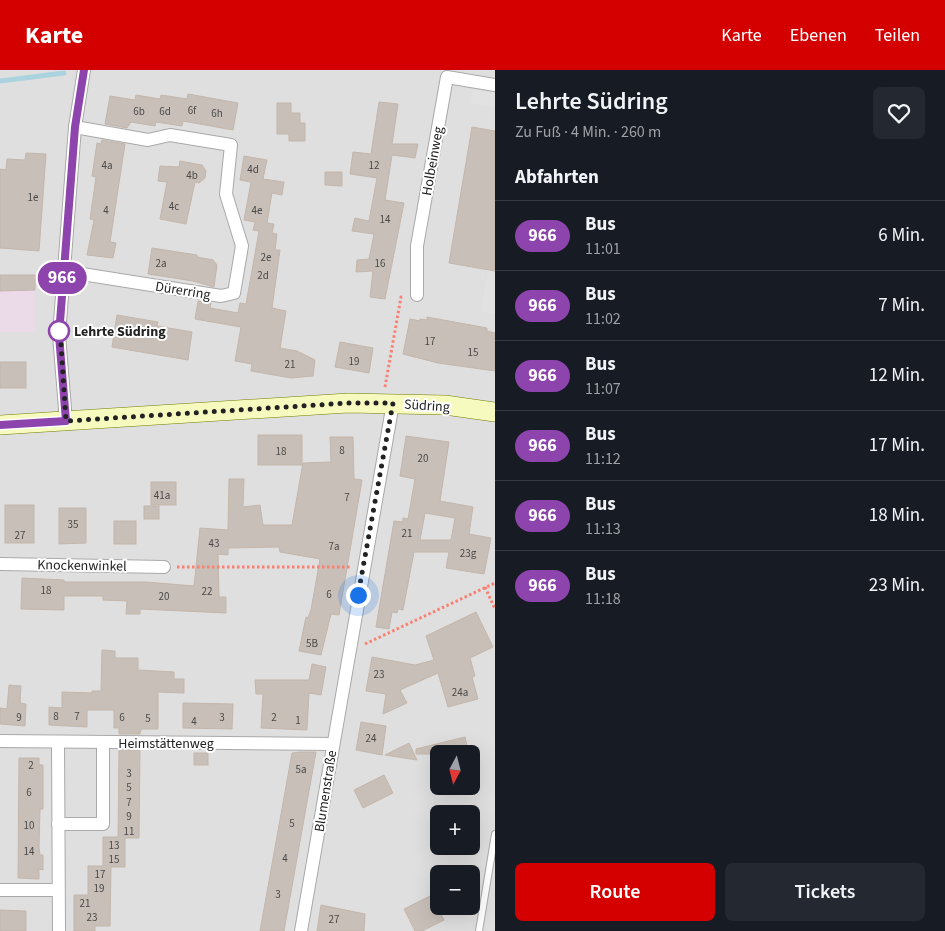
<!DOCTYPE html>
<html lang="de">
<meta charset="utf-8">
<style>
:root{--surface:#171b24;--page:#242831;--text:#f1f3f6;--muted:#9ea1a6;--line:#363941;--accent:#d40000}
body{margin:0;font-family:"Source Sans 3",sans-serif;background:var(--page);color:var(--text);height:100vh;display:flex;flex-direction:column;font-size:19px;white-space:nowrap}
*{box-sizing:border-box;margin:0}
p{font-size:16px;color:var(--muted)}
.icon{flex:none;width:28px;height:28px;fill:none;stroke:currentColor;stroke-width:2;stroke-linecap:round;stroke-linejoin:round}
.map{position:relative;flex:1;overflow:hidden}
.sheet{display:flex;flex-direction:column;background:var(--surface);width:450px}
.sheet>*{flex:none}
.badge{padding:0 10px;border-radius:16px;font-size:18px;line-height:32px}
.needle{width:32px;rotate:187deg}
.fabs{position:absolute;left:430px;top:675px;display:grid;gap:10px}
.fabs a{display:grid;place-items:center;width:50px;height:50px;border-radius:8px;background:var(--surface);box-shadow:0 5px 20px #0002;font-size:25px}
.you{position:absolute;width:25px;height:25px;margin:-12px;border:4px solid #fff;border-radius:50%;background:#1a73e8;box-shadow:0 0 0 8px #1a73e833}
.map>.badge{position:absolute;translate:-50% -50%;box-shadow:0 0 0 2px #fff}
h2{padding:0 20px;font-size:19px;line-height:45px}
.round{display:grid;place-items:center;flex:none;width:52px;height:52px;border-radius:8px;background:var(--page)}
.head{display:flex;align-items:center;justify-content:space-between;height:85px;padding:0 20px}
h1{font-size:24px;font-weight:600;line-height:38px}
.action{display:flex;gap:10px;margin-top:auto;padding:10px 20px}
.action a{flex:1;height:58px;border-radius:8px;background:var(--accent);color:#fff;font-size:20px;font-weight:600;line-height:58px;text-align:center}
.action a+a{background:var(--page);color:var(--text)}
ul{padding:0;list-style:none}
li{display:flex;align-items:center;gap:15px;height:70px;padding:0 20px;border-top:1px solid var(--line)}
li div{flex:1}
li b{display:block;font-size:19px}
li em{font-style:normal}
li .badge{min-width:55px;font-weight:700;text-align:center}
header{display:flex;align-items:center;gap:30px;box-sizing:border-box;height:70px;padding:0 25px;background:var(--accent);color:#fff}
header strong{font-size:24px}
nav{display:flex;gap:28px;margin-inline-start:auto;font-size:18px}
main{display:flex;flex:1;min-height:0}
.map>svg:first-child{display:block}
</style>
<header>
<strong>Karte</strong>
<nav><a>Karte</a><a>Ebenen</a><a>Teilen</a></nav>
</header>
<main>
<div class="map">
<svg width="495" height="861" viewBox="0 0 495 861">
<rect width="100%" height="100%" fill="#f2efe9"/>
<!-- residential -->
<path fill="#e0dfdf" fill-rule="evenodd" d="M0,0H495V861H0ZM439,684H471V716H439ZM439,744H471V776H439ZM439,804H471V836H439Z"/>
<!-- industrial -->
<rect fill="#ebdbe8" x="0" y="205" width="35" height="57"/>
<!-- parking -->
<g fill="#e2e2e2">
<polygon points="473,19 495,23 495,37 471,33"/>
<polygon points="488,200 495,201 495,244 481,241"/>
</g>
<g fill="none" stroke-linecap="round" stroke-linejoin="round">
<!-- stream -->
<polyline stroke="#aad3df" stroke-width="5" points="0,11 64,3"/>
</g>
<!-- building -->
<g fill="#c7bfb8" stroke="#c4b6ab" fill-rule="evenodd">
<polygon points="188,24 238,33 233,60 183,51 182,56 156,52 155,56 131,52 127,58 105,54 110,26 135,30 136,25 160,29 161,25 187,29"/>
<polygon points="379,32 398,34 392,74 418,74 415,88 392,85 385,130 404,133 385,229 370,227 373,201 356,202 357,190 369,189 374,164 352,161 355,148 369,151 377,108 350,104 353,82 371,84"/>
<polygon points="277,33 291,33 291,43 300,43 300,53 305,53 305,71 289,71 289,64 277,64"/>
<polygon points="472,57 495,61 495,201 449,193"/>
<polygon points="102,70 125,74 110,172 116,173 113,188 87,185 94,150 90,149 96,107 92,106 97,73 101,74"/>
<polygon points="26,83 46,84 39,181 0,178 0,99 6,100 7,89 25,90"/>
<polygon points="244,86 267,90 263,109 284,112 282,125 272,123 267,153 274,154 272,163 277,164 275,180 280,180 272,238 286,241 280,278 297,281 315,290 313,306 291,308 251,301 252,294 235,291 241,257 195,249 198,231 211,233 210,238 238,243 240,233 246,234 259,161 253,160 255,152 244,150 251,112 240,110"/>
<polygon points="180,91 202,95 206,101 205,108 199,113 195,112 186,154 160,149 167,112 158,111 160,96 179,97"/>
<polygon points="325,102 342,102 342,116 325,115"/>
<polygon points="152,178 197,185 197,187 213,190 217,195 214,217 193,211 148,204"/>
<polygon points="0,205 35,205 35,220 0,221"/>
<polygon points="117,245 158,252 157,256 192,262 188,290 112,277"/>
<polygon points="427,247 487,258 487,261 495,263 495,301 438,293 403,284 410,249 420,251 420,249 427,250"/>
<polygon points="340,272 373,278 369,303 335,297"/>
<rect x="0" y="292" width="26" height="26"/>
<rect x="258" y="365" width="44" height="30"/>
<path d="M406,366L449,372L440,431L473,437L469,464L491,468L484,504L446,498L449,482H414L403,540L398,539L397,543L392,542L389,559L376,557L394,451L403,452V448L408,449L415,409L400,406ZM425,443L455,448L451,470H420Z"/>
<polygon points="330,367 353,367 354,409 362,410 339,545 331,544 321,585 299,581 306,547 308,548 311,540 320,489 280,482 279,477 228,478 228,485 218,484 219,527 226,527 226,543 140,539 140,544 126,544 127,531 103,530 103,526 64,526 64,540 21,539 22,508 64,510 64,512 146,512 194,516 200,458 228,460 229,409 244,409 243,437 260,435 263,455 292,455 303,393 331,392"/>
<rect x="151" y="412" width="25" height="23"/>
<rect x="5" y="435" width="29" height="38"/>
<rect x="144" y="436" width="15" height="13"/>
<polygon points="59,438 86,438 86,473 59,474"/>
<rect x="114" y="451" width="22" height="23"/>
<polygon points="476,542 493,577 470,588 475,606 472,607 478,629 448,637 438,603 400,620 407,633 383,644 386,624 366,621 372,587 415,595 434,590 426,566"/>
<polygon points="102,580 115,581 115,588 138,588 138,600 174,602 174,609 184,609 184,623 158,622 158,659 141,659 140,664 119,664 119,658 114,658 114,640 87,640 87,657 49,655 49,637 62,638 62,622 92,623 92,621 101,621"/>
<polygon points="312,594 326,597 321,625 309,623 307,660 261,658 263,624 256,624 255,610 309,610"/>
<polygon points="9,615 21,616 20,633 26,634 25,656 0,654 0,638 7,639"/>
<polygon points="183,633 233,634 232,659 183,658"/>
<polygon points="361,652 386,656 382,685 356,680"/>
<polygon points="465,667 469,684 416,684 416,679"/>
<polygon points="409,673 417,690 385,685"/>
<polygon points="119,680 140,680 139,768 125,768 125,797 111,797 110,856 95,856 95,861 74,861 74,825 88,825 88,796 103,796 103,767 118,767"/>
<polygon points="300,682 316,682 284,861 260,861 292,683"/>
<rect x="194" y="683" width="14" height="12"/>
<polygon points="19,688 39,688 39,695 43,695 43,739 40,739 39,777 40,785 43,785 43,800 39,799 39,809 18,808"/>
<polygon points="384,705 393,723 363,738 354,720"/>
<polygon points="432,825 444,850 422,861 415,861 404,839"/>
<polygon points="321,835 365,844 364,861 317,861"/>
<polygon points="0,840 26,841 26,861 0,861"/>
</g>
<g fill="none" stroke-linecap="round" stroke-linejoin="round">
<!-- lane casing -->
<g stroke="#a9a9a9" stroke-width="8">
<polyline id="lane" points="479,861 495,764"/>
</g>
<!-- street casing -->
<g stroke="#a9a9a9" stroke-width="14">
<g id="street">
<polyline points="63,201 221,226 234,223 242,176 226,124 231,75 170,65 148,70 75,57"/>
<polyline points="417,225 417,176 447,7 495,15"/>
<polyline points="66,351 59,265 75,57 84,0"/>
<polyline points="0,494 164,497"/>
<polyline points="0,671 333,674"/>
<polyline points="58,672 59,861"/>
<polyline points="58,754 103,754 103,673"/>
<polyline points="0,820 58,820"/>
<polyline points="301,861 393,333"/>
</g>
</g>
<!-- secondary casing -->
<g stroke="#707d05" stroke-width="20">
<polyline id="secondary" points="0,355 348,333 445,335 495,342"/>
</g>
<!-- path -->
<g stroke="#fa8072" stroke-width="3" stroke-dasharray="2.5 2.5" stroke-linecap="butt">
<polyline points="385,317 401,227 404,227"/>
<polyline points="177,497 351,497"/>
<polyline points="485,517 495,539"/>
<polyline points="365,574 495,513"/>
</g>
<!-- lane -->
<use href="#lane" stroke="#fff" stroke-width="6"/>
<!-- street -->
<use href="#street" stroke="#fff" stroke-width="12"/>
<!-- secondary -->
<use href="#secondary" stroke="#f7fabf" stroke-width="19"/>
</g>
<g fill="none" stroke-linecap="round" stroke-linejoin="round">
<!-- line casing -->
<g stroke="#fff" stroke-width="11">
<polyline id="line" points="0,355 66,351 59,265 75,57 84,0"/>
</g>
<!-- line -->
<use href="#line" stroke="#8e44ad" stroke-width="8"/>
<!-- walk -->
<polyline stroke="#222" stroke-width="5" stroke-dasharray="0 9" points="59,261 60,259 66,351 348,333 393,333 358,525"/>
</g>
<!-- markers -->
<circle fill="#fff" stroke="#8e44ad" stroke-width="2.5" cx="59" cy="261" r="10"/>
<g text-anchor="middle" stroke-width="4" stroke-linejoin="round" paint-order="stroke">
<!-- number labels -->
<g font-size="11" fill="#4b4948">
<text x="192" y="44">6f</text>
<text x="139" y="45">6b</text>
<text x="165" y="45">6d</text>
<text x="217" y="47">6h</text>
<text x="107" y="99">4a</text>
<text x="374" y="99">12</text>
<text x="253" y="103">4d</text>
<text x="192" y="109">4b</text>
<text x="33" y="131">1e</text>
<text x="174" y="140">4c</text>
<text x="106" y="144">4</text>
<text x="257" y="144">4e</text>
<text x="385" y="153">14</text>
<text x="266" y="191">2e</text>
<text x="161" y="197">2a</text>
<text x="380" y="197">16</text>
<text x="263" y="209">2d</text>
<text x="430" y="275">17</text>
<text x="473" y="286">15</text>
<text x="354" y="295">19</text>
<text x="290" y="298">21</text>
<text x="342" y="384">8</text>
<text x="281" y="385">18</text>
<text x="423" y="392">20</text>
<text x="162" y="429">41a</text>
<text x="347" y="431">7</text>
<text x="73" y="458">35</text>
<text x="407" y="467">21</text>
<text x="20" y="469">27</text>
<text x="214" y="477">43</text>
<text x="334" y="480">7a</text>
<text x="468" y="487">23g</text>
<text x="46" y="524">18</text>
<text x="207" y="525">22</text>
<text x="329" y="528">6</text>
<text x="164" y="530">20</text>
<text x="312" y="577">5B</text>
<text x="379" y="608">23</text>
<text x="460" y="626">24a</text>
<text x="56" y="650">8</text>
<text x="77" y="650">7</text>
<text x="19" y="651">9</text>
<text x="122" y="651">6</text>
<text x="222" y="651">3</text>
<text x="274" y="651">2</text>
<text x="148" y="652">5</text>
<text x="298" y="654">1</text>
<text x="194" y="655">4</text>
<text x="371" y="672">24</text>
<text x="31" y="699">2</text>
<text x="301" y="703">5a</text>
<text x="129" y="707">3</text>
<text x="129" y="721">5</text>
<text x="29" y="726">6</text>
<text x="129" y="736">7</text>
<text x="129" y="750">9</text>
<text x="292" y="757">5</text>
<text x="29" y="759">10</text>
<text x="129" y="765">11</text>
<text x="114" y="779">13</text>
<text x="29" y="785">14</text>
<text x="285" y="792">4</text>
<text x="114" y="793">15</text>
<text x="100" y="808">17</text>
<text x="99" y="822">19</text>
<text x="278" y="828">3</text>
<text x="85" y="837">21</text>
<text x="92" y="851">23</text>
<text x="334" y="853">27</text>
</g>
<!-- street labels -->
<g font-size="14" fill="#222" stroke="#fff">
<text transform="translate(432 91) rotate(-80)" y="5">Holbeinweg</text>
<text transform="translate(183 220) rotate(9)" y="5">Dürerring</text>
<text transform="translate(427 335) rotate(4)" y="5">Südring</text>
<text transform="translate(82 495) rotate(1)" y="5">Knockenwinkel</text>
<text x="166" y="678">Heimstättenweg</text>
<text transform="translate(325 721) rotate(-81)" y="5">Blumenstraße</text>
</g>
<!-- stop labels -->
<g font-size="14" font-weight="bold" fill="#222" stroke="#fff" text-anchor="start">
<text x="74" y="266">Lehrte Südring</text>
</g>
</g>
</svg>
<div class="fabs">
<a><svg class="needle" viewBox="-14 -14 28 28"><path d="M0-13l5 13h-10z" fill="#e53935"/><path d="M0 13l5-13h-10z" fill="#9ea1a6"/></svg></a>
<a>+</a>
<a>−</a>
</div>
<div class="you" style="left:358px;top:525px"></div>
<b class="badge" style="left:62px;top:208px;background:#8e44ad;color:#fff">966</b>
</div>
<section class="sheet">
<div class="head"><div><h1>Lehrte Südring</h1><p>Zu Fuß · 4 Min. · 260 m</p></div><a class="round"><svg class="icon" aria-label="heart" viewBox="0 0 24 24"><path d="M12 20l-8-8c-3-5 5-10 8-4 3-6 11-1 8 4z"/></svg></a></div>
<h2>Abfahrten</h2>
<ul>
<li><span class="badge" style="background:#8e44ad;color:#fff">966</span><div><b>Bus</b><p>11:01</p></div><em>6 Min.</em></li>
<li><span class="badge" style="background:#8e44ad;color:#fff">966</span><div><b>Bus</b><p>11:02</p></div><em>7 Min.</em></li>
<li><span class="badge" style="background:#8e44ad;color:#fff">966</span><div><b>Bus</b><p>11:07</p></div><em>12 Min.</em></li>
<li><span class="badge" style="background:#8e44ad;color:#fff">966</span><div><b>Bus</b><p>11:12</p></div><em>17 Min.</em></li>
<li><span class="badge" style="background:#8e44ad;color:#fff">966</span><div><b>Bus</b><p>11:13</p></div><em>18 Min.</em></li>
<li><span class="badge" style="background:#8e44ad;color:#fff">966</span><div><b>Bus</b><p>11:18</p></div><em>23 Min.</em></li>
</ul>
<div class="action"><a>Route</a><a>Tickets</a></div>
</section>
</main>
